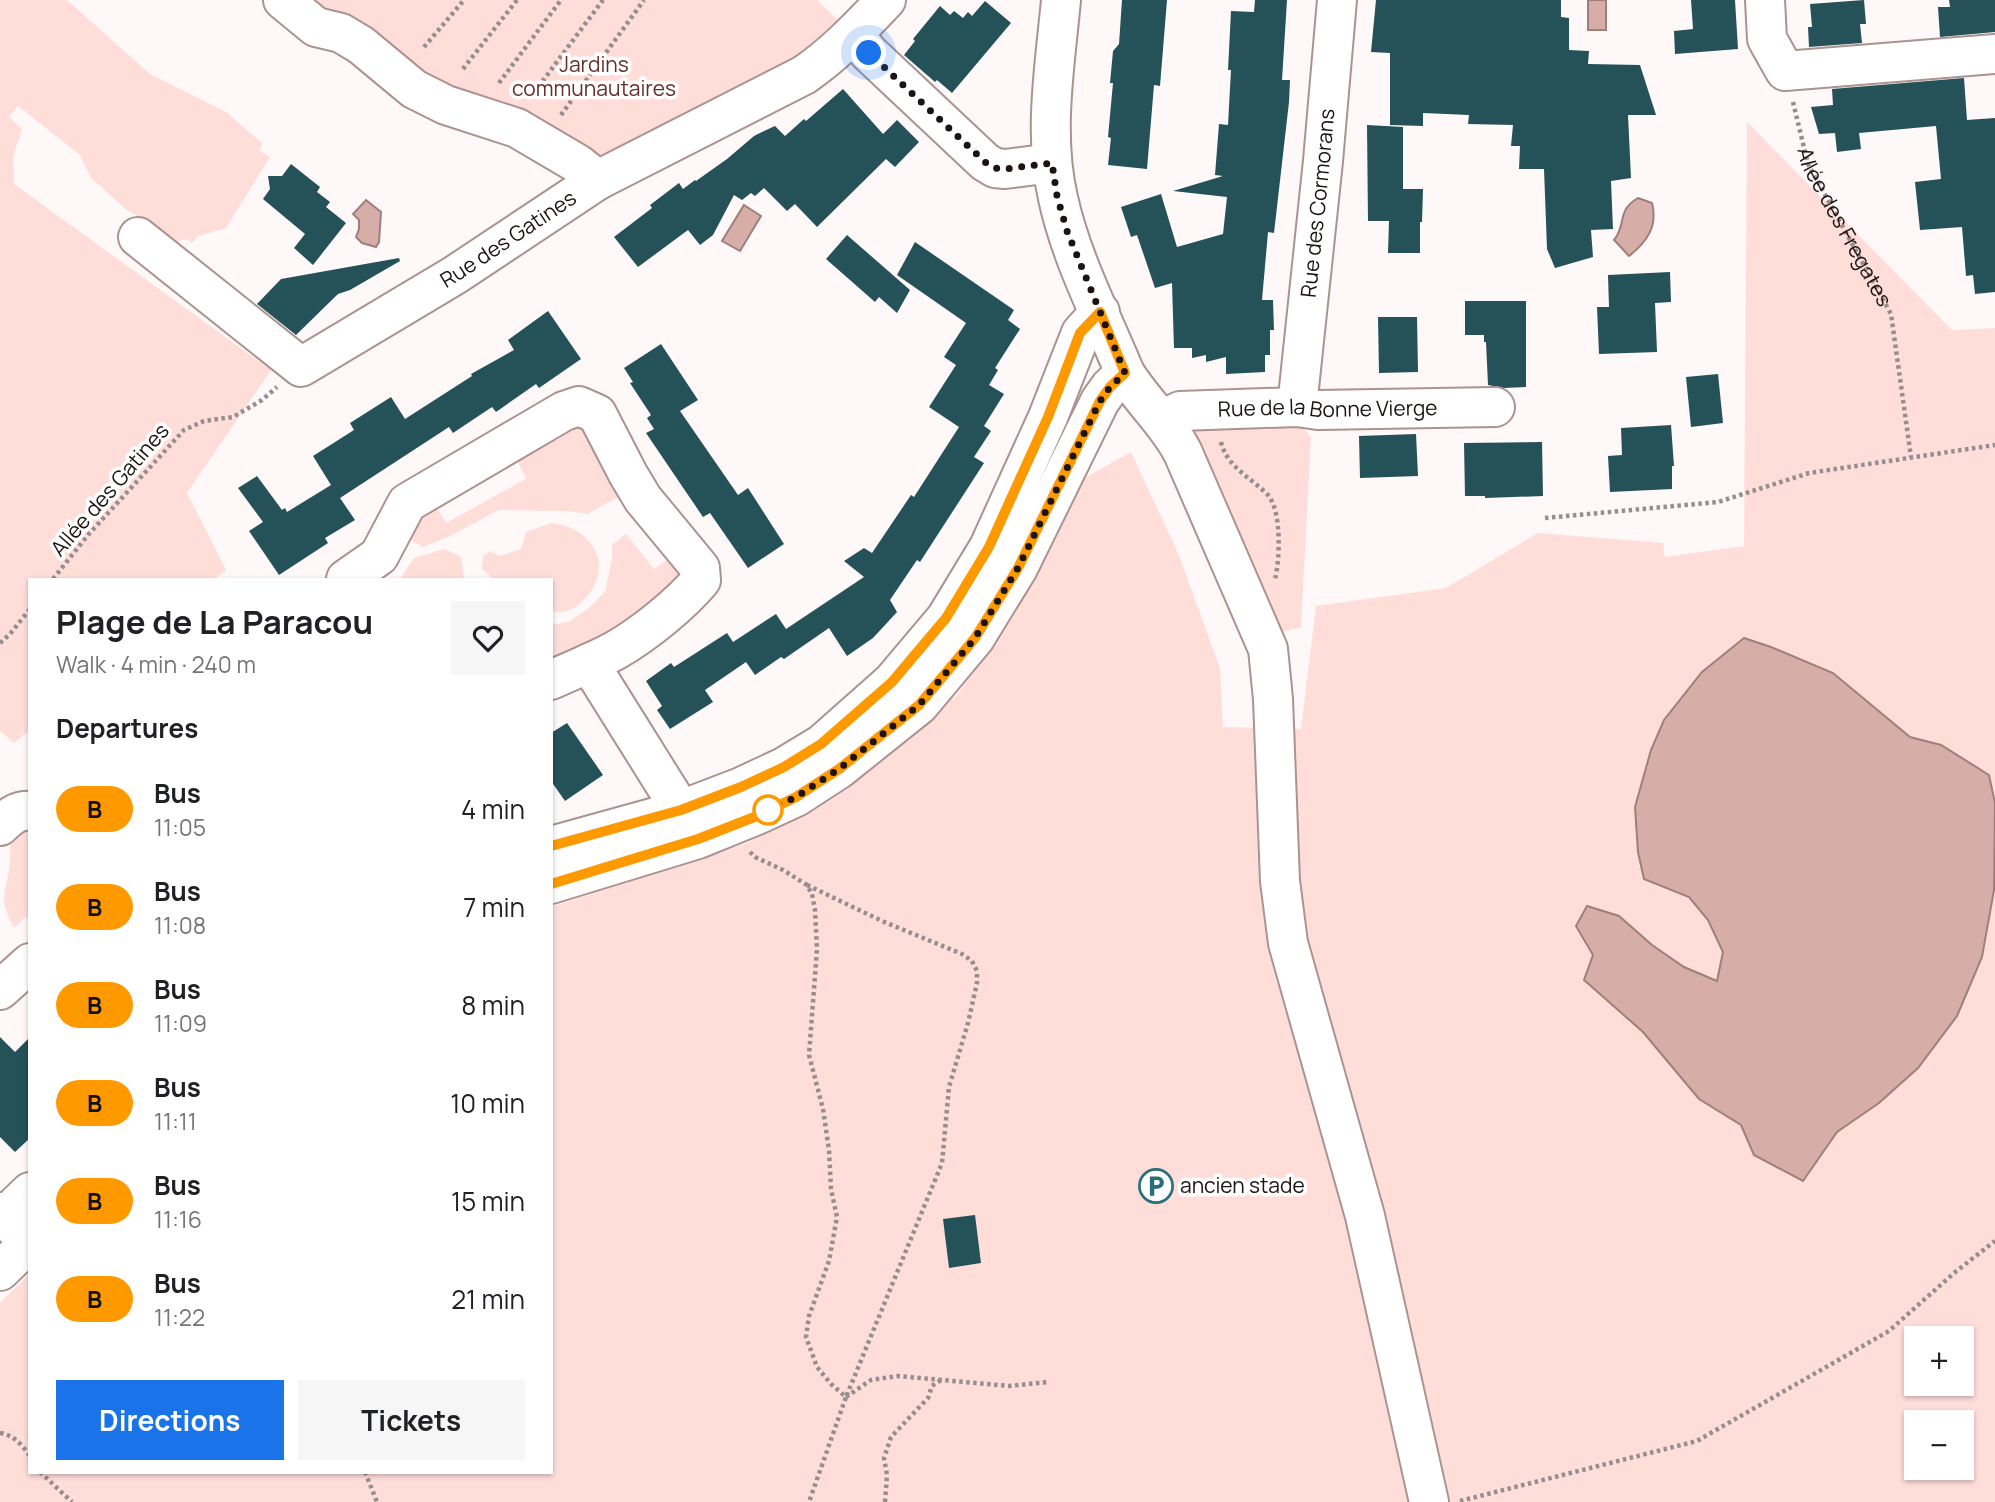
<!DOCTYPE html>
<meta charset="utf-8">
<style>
:root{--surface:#fff;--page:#f6f6f6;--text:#202124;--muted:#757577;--accent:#1a73e8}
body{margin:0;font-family:Manrope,sans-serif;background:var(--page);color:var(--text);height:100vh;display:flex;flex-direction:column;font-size:26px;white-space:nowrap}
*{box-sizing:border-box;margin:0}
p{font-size:23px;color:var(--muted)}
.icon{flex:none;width:38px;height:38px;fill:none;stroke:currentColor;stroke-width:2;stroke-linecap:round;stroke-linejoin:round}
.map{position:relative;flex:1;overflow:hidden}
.sheet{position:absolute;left:28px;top:578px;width:525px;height:896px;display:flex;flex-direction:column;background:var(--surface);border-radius:0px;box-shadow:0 2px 5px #0004}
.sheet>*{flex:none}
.badge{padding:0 14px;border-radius:23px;font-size:24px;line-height:46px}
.buttons{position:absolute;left:1904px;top:1326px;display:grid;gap:14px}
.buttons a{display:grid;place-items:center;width:70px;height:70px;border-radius:0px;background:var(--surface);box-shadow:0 2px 5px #0004;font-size:35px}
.you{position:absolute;width:35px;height:35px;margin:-18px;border:5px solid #fff;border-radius:50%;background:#1a73e8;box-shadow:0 0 0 10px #1a73e833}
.map>.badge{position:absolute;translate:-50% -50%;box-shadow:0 0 0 4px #fff}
h2{padding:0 28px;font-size:26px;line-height:63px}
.round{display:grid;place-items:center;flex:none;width:74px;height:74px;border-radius:0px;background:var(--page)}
.summary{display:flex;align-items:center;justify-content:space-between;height:119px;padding:0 28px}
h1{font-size:33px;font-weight:700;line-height:52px}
.action{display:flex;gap:14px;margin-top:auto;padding:14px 28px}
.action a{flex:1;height:80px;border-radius:0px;background:var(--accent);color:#fff;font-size:28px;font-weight:700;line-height:80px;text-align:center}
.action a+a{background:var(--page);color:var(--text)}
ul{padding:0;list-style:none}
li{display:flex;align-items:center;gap:21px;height:98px;padding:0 28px}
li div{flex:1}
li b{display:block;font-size:26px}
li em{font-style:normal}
li .badge{min-width:77px;font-weight:700;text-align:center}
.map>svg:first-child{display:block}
</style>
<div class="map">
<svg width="1995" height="1502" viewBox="0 0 1995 1502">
<rect width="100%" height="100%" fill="#fef8f8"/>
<!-- green -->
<g fill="#ffdeda" fill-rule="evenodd">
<polygon points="0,0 67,0 150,74 226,112 263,144 259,150 270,157 226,228 198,236 192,243 187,239 173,243 154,226 127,210 91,178 80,155 18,106 9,117 22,129 13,157 14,184 271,370 187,493 226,570 215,579 30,579 30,730 14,743 0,731"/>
<polygon points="303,0 817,0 841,23 802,56 595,165 464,102"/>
<path d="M1747,122L1952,330L1995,328V1502H0V1303L30,1273V1472H551V907L745,844L832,795L958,694L1052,547L1083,479L1131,452L1178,553L1220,668L1223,727L1301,729L1316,606L1446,588L1538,533L1663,543L1665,557L1744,546ZM1916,1339H1962V1384H1916ZM1916,1423H1962V1468H1916Z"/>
<polygon points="582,423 623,494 588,514 567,511 499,510 448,537 423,547 403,536 416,516 435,504 446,523 526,479 517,460 576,424"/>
<polygon points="1300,424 1311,437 1301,627 1278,633 1194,433 1195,427"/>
<path d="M552,523C589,527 614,561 589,594C583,602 573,611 562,612C559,613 555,611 551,610V579H493L482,569L483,556L490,551L500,556L521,549L526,532Z"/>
<polygon points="626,534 654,569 672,556 684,574 619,631 553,661 551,657 551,625 568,622 589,608 605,592 612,558 612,545"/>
<polygon points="445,549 461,557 464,579 400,579 414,558"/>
<path d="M30,821V921L26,917L14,928C0,899 3,901 9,871C11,860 10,847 10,836Z"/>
</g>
<!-- water -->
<g fill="#d7ada8" stroke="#9f7f7b" stroke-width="2">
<rect x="1588" y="0" width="18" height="30"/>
<path d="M1638,198L1652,203C1658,226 1647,242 1629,256L1614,240C1627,224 1616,211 1638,198Z"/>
<polygon points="366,200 381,212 379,242 376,247 362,243 356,237 359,229 359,220 353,214"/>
<polygon points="744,205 761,216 740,251 722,241"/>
<polygon points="1744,638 1771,647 1833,673 1910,737 1941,745 1989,775 1995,803 1994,890 1982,957 1957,1016 1918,1068 1879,1103 1837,1132 1803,1181 1754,1155 1741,1125 1699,1099 1643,1032 1584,980 1593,955 1576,926 1587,906 1619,916 1652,945 1684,967 1717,981 1723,952 1708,920 1689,897 1644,879 1638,852 1635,807 1651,750 1664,720 1702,672"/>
</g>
<!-- building -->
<g fill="#255159">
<polygon points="1122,0 1167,0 1160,86 1154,85 1147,169 1108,165 1111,138 1108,137 1113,83 1110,83 1113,51 1119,44"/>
<polygon points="1255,0 1287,0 1282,80 1290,80 1289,102 1274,233 1268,232 1262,300 1273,300 1274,330 1270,330 1270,355 1265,355 1265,372 1226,374 1226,357 1206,362 1206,355 1192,358 1192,348 1174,348 1172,283 1155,288 1137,235 1131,237 1121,207 1161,194 1177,247 1223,234 1227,197 1173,191 1223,176 1215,175 1219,124 1228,125 1231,70 1228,70 1231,11 1254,12"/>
<polygon points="1376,0 1561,0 1561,17 1569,18 1569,50 1589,51 1588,64 1640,65 1656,115 1628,115 1631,178 1611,181 1613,229 1591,230 1593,257 1555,268 1547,249 1544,169 1519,169 1520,146 1511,146 1513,125 1468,124 1469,115 1423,113 1423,126 1390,125 1390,53 1371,52"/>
<polygon points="1691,0 1735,0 1738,49 1675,54 1674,31 1693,29"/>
<polygon points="1864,0 1866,24 1860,24 1862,43 1809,47 1808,27 1812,27 1810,4"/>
<polygon points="1949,0 1995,0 1995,32 1940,37 1938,7 1950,7"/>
<polygon points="985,1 1011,23 952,93 937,80 935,82 904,55 915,41 913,39 940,6 950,15 954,11 963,18 968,12 972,16"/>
<polygon points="1964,78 1967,120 1995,118 1995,292 1975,294 1973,275 1966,276 1962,227 1920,230 1915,182 1941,179 1936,126 1859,133 1861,149 1837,152 1835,133 1819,134 1811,107 1833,105 1832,89"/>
<polygon points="843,89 883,134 897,120 919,142 895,167 886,159 817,227 795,204 787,211 764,188 755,196 751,193 742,200 734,195 713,235 700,245 688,230 638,267 614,237 652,208 650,205 679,183 683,189 695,180 696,181 727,159 754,136 764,131 775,126 785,136 804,119 806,121"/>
<polygon points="1367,125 1403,127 1403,189 1423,189 1422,222 1420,222 1420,253 1388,253 1389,221 1368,221"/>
<polygon points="291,164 320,187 317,192 330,202 326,207 346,223 313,265 294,248 305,234 263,199 270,189 268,176 282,176"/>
<polygon points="847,235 910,290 897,313 879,297 875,302 826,259"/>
<polygon points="915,242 1014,310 1008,320 1020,329 995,368 998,370 989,385 1004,394 984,426 991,431 974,457 984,463 920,562 917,560 890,600 897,612 873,638 847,656 829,628 784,659 781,657 755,675 746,662 705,690 713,702 670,729 657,710 662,706 646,681 671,663 674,667 727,633 733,642 776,614 786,629 864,577 844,561 864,548 872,553 911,495 914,497 959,427 929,407 956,365 944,357 966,323 897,275"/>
<polygon points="399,258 400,261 350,290 338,294 296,335 257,304 281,279"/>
<polygon points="1670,272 1671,302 1655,303 1657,352 1599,354 1597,307 1609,307 1608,275"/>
<polygon points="1465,301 1526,301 1526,387 1504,388 1488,385 1486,342 1484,342 1484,335 1465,335"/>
<polygon points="548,311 581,359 539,388 536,384 496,412 492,407 453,433 449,427 340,498 355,520 325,538 328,543 279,575 249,531 263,522 238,488 257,476 282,510 285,508 287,512 331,485 313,456 354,430 350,423 391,397 405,419 472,376 471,374 514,350 508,340"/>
<polygon points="1378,317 1417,317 1418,372 1379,373"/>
<polygon points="661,344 698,400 680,411 738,495 748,488 784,544 748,568 710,513 703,517 646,433 654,429 647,418 651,415 630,383 633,382 624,368"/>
<polygon points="1718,374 1723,423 1691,427 1686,377"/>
<polygon points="1671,425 1674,466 1672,466 1672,489 1610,492 1608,456 1622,455 1621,428"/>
<polygon points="1416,434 1418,476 1360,478 1359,436"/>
<polygon points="1542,442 1543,496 1485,498 1485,496 1465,496 1464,443"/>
<polygon points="567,723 603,775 565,801 551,781 551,733"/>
<polygon points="0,1037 15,1052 30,1037 30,1138 15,1152 0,1137"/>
<polygon points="975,1215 981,1263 949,1268 943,1219"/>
</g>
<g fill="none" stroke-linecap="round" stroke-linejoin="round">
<!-- minor casing -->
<g stroke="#ab9390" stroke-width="42">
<g id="minor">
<polyline points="283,0 316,27 341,33 361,45 414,89 446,105 517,128 578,164 598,180"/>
<path d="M1061,0C1055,65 1043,133 1058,198C1071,258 1101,315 1125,373C1142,401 1168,423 1183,453L1268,649L1273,699L1280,881L1288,943L1365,1216L1429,1502"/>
<polyline points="1765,0 1767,39 1785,71 1995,54"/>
<polyline points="853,34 869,53 985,162 995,168 1005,169 1052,163"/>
<path id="s2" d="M138,237L301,367L455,275L598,180L804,75C835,54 860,27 886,0"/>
<path id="s3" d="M1297,407L1323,161L1337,0"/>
<path id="s4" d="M1162,420L1180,411L1297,407L1318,410L1495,407"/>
<path d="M346,579L379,556L407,503L564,411L579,406L597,414L628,474L643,499L700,568L701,580C681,604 644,634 616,650C596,661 573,670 551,680"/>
<polyline points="589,663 694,831"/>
<path d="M0,826C8,818 18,809 30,811"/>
<polyline points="551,846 681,810 741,787 784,767 822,744 892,682 946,618 989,547 1048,417 1081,333 1100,312"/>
<polyline points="551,884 698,839 757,815 796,797 839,769 919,705 975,638 1018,568 1100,401 1110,387 1125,373"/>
<polyline points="0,990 30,963"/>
<polyline points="0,1212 29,1243"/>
<polyline points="0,1221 30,1192"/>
<polyline points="0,1271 30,1242"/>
</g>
</g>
<!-- path -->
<g stroke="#958e8e" stroke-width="4.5" stroke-dasharray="3.5 3.5" stroke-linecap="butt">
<polyline points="424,47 464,0"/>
<polyline points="463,69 517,0"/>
<polyline points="499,83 561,0"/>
<polyline points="530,98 603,0"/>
<path id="s1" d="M1793,102L1808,164L1891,314L1911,457"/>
<polyline points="561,115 644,0"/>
<path d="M1221,442C1227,467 1250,477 1267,494C1282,509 1280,560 1275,579"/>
<polyline points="1545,518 1718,502 1809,473 1995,445"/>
<polyline points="53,579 88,535 184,430 204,421 233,417 262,400 277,387"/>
<polyline points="0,643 10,634 30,609"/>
<polyline points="750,852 755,857 783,870 807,885 812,894 815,910 817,949 809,1055 823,1109 829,1150 831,1189 837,1217 829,1261 809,1316 806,1337 817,1367 831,1384 846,1397 809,1502"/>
<polyline points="807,885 882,921 962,954 972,961 977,971 977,983 968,1023 949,1087 942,1163 846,1397"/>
<polyline points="846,1397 871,1380 898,1376 1009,1386 1048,1382"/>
<path d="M0,1433C14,1435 22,1445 30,1456"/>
<polyline points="40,1472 72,1502"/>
<polyline points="365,1472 377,1502"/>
<polyline points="1460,1501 1697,1441 1889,1331 1954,1273 1995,1241"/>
<polyline points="885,1502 887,1475 884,1458 891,1437 928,1398 932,1386 941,1380"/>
</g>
<!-- minor -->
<use href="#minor" stroke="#fff" stroke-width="38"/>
</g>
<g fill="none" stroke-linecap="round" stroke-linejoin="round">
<!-- line casing -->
<g stroke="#fff" stroke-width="16">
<polyline id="line" points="551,846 681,810 741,787 784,767 821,744 892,682 946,618 989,547 1048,417 1080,333 1100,312 1125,373 1110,387 1100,401 1018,568 975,638 919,705 839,769 796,797 757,816 698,839 551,884"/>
</g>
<!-- line -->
<use href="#line" stroke="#f90" stroke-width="10"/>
<!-- walk -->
<polyline stroke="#1c1413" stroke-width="7" stroke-dasharray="0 12.6" points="768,810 796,797 839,769 919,705 975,638 1018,568 1100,401 1110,387 1125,373 1067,231 1057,196 1052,163 1005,169 995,168 985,162 869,53"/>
</g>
<!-- icons -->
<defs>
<g id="parking-ring" transform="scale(1.75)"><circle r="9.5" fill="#fff" stroke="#266e7a" stroke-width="1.5"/><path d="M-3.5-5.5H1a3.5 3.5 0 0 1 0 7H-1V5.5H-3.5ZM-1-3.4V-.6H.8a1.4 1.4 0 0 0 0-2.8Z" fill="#266e7a"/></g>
</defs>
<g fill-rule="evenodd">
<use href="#parking-ring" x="1156" y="1186"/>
</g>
<!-- markers -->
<circle fill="#fff" stroke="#f90" stroke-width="3.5" cx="768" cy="810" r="14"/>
<g text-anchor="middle" stroke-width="7" stroke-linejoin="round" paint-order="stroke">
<!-- park labels -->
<g font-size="21" fill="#652e2a" stroke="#fff">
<text x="594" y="72">Jardins<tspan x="594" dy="24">communautaires</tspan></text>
</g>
<!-- street labels -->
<g font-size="21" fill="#1c1413" stroke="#fff">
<text dy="7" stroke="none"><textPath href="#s3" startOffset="205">Rue des Cormorans</textPath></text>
<text dy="7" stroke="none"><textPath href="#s1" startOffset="136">Allée des Fregates</textPath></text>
<text dy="7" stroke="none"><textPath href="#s2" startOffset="452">Rue des Gatines</textPath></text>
<text dy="7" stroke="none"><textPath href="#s4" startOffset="168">Rue de la Bonne Vierge</textPath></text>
<text transform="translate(110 490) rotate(-49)" y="7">Allée des Gatines</text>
</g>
<!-- poi labels -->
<g font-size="21" fill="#1c1413" stroke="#fff" text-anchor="start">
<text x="1180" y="1193">ancien stade</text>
</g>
</g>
</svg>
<div class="buttons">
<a>+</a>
<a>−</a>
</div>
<div class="you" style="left:869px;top:53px"></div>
<section class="sheet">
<div class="summary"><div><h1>Plage de La Paracou</h1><p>Walk · 4 min · 240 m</p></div><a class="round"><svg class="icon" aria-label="heart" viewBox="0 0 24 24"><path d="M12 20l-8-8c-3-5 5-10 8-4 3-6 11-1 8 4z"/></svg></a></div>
<h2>Departures</h2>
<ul>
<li><span class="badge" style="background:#f90;color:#111">B</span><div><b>Bus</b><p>11:05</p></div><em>4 min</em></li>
<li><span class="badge" style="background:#f90;color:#111">B</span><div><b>Bus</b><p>11:08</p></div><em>7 min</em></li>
<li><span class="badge" style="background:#f90;color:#111">B</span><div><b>Bus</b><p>11:09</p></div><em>8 min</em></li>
<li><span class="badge" style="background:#f90;color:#111">B</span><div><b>Bus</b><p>11:11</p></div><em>10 min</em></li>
<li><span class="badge" style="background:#f90;color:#111">B</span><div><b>Bus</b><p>11:16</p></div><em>15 min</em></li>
<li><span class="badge" style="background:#f90;color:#111">B</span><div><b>Bus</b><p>11:22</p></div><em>21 min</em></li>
</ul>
<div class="action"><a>Directions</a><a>Tickets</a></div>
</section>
</div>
